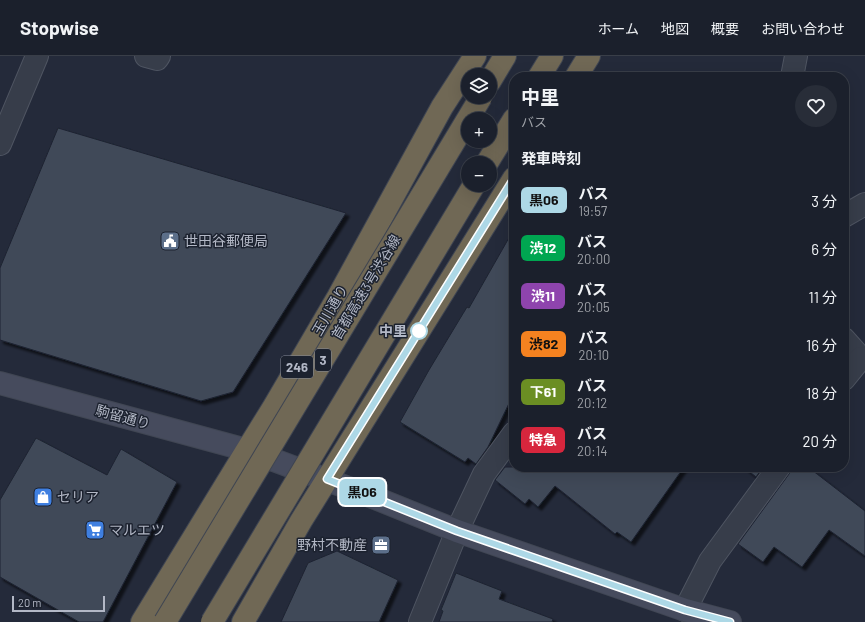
<!DOCTYPE html>
<html lang="ja">
<meta charset="utf-8">
<style>
:root{--surface:#1b202c;--page:#282d38;--text:#f1f3f6;--muted:#a0a3a9;--line:#393e48}
body{margin:0;font-family:Barlow,"Noto Sans JP",sans-serif;background:var(--page);color:var(--text);height:100vh;display:flex;flex-direction:column;font-size:15px;white-space:nowrap}
*{box-sizing:border-box;margin:0}
p{font-size:13px;color:var(--muted)}
.icon{flex:none;width:22px;height:22px;fill:none;stroke:currentColor;stroke-width:2;stroke-linecap:round;stroke-linejoin:round}
.map{position:relative;flex:1;overflow:hidden}
.side{position:absolute;left:509px;top:16px;width:340px;height:400px;display:flex;flex-direction:column;background:var(--surface);border-radius:16px;box-shadow:0 4px 16px #0002,0 0 0 1px var(--line)}
.side>*{flex:none}
.badge{padding:0 8px;border-radius:6px;font-size:14px;line-height:26px}
.tools{position:absolute;left:461px;top:12px;display:grid;gap:8px}
.tools a{display:grid;place-items:center;width:36px;height:36px;border-radius:50%;background:var(--surface);box-shadow:0 4px 16px #0002,0 0 0 1px var(--line);font-size:20px}
.scale{position:absolute;left:12px;bottom:10px;width:93px;box-sizing:border-box;padding-left:4px;border:2px solid #b3b8c6;border-top:0;font-size:11px;line-height:14px;white-space:nowrap;color:#b3b8c6;-webkit-text-stroke:3px #1c222f;paint-order:stroke}
.map>.badge{position:absolute;translate:-50% -50%;box-shadow:0 0 0 2px #fff}
h2{padding:0 12px;font-size:15px;line-height:36px}
.round{display:grid;place-items:center;flex:none;width:42px;height:42px;border-radius:21px;background:var(--page)}
.head{display:flex;align-items:center;justify-content:space-between;height:68px;padding:0 12px}
h1{font-size:19px;font-weight:700;line-height:30px}
ul{padding:0;list-style:none}
li{display:flex;align-items:center;gap:12px;height:48px;padding:0 12px}
li div{flex:1}
li b{display:block;font-size:15px}
li em{font-style:normal}
li .badge{min-width:44px;font-weight:700;text-align:center}
header{display:flex;align-items:center;gap:24px;box-sizing:border-box;height:56px;padding:0 20px;background:var(--surface);border-bottom:1px solid var(--line)}
header strong{font-size:19px}
nav{display:flex;gap:22px;margin-inline-start:auto;font-size:14px}
.map>svg:first-child{display:block}
</style>
<header>
<strong>Stopwise</strong>
<nav><a>ホーム</a><a>地図</a><a>概要</a><a>お問い合わせ</a></nav>
</header>
<div class="map">
<svg width="865" height="566" viewBox="0 0 865 566">
<defs>
<filter id="shadow"><feDropShadow dx="3.5" dy="3.5" stdDeviation="1" flood-color="#0009"/></filter>
</defs>
<rect width="100%" height="100%" fill="#242a3a"/>
<!-- building -->
<g fill="#404859" stroke="#1e2431" filter="url(#shadow)">
<polygon points="58,72 346,157 233,336 201,345 0,284 0,212"/>
<polygon points="514,173 514,337 488,391 476,408 468,402 465,406 400,366 429,314 467,251 469,252"/>
<polygon points="36,382 107,419 121,393 177,426 103,566 79,566 0,521 0,444"/>
<polygon points="505,411 684,411 631,486 617,476 615,478 555,430 538,451 529,443 525,448 495,424"/>
<polygon points="744,411 763,411 756,421"/>
<polygon points="791,411 808,411 865,455 865,500 829,474 802,511 774,491 763,506 738,488 789,418"/>
<polygon points="337,495 398,524 379,566 281,566 308,507"/>
<polygon points="456,517 502,535 499,543 553,563 552,566 439,566 443,555 441,554"/>
</g>
<g fill="none" stroke-linecap="round" stroke-linejoin="round">
<!-- street casing -->
<g stroke="#4f5562" stroke-width="24">
<g id="street">
<polyline points="146,0 157,3 159,0"/>
<polyline points="792,21 796,0"/>
<polyline points="0,88 37,0"/>
<polyline points="844,160 865,148"/>
<polyline points="844,283 861,302 865,303"/>
<polyline points="844,323 861,302"/>
<polyline points="685,554 710,505 779,411"/>
<polyline points="420,566 457,475 484,418 514,377"/>
</g>
</g>
<!-- secondary casing -->
<g stroke="#404653" stroke-width="24">
<polyline id="secondary" points="0,327 247,394 370,440 457,475 685,554 730,566"/>
</g>
<!-- highway casing -->
<g stroke="#3f4552" stroke-width="24">
<g id="highway">
<polyline points="539,21 552,0"/>
<polyline points="576,21 589,0"/>
<polyline points="490,25 505,0"/>
<polyline points="487,107 514,63"/>
<polyline points="142,566 247,394 273,352 338,241 442,51 475,0"/>
<polyline points="243,566 301,465 514,122"/>
</g>
</g>
<!-- street -->
<use href="#street" stroke="#373d4a" stroke-width="22"/>
<!-- secondary -->
<use href="#secondary" stroke="#464b5d" stroke-width="22"/>
<!-- highway -->
<use href="#highway" stroke="#706855" stroke-width="22"/>
<!-- highway-bridge casing -->
<g stroke="#3f4552" stroke-width="24" stroke-linecap="butt">
<g id="highway-bridge">
<polyline points="165,566 481,41"/>
<polyline points="212,566 474,129"/>
</g>
</g>
<!-- highway-bridge -->
<use href="#highway-bridge" stroke="#706855" stroke-width="22"/>
</g>
<g fill="none" stroke-linecap="round" stroke-linejoin="round">
<!-- line casing -->
<g stroke="#fff" stroke-width="9">
<polyline id="line" points="514,122 327,423 457,475 685,554 730,566"/>
</g>
<!-- line -->
<use href="#line" stroke="#add8e6" stroke-width="6"/>
</g>
<!-- icons -->
<defs>
<g id="civic-square" transform="scale(1)"><rect x="-9" y="-9" width="18" height="18" rx="4" fill="#5c6f8a" stroke="#1c222f"/><path d="M-.6-6.5H3V-4.5H.6V-3L4-1V1h2V6H-6V1h2V-1L-.6-3ZM-1.2 2.5V6h2.4V2.5Z" fill="#fff"/></g>
<g id="shop-square" transform="scale(1)"><rect x="-9" y="-9" width="18" height="18" rx="4" fill="#3f7fe0" stroke="#1c222f"/><path d="M-5-2.5h2.3a2.7 3.5 0 0 1 5.4 0H5L5.5 6h-11ZM-1.5-2.5h3a1.5 2.3 0 0 0-3 0Z" fill="#fff"/></g>
<g id="supermarket-square" transform="scale(1)"><rect x="-9" y="-9" width="18" height="18" rx="4" fill="#3f7fe0" stroke="#1c222f"/><path d="M-6-5.5h2.5l.6 2H6L4.5 2H-2.5L-4.4-4H-6ZM-1.5 3.2a1.3 1.3 0 1 0 .1 0ZM3 3.2a1.3 1.3 0 1 0 .1 0Z" fill="#fff"/></g>
<g id="office-square" transform="scale(1)"><rect x="-9" y="-9" width="18" height="18" rx="4" fill="#5c6f8a" stroke="#1c222f"/><path d="M-6-3h4V-5.5h4V-3h4V5H-6ZM-1-4.5V-3h2v-1.5ZM-6 0V1H6V0Z" fill="#fff"/></g>
</defs>
<g fill-rule="evenodd">
<use href="#civic-square" x="170" y="185"/>
<use href="#shop-square" x="43" y="441"/>
<use href="#supermarket-square" x="95" y="474"/>
<use href="#office-square" x="381" y="489"/>
</g>
<!-- markers -->
<circle fill="#fff" stroke="#add8e6" stroke-width="2" cx="419" cy="275" r="8"/>
<g text-anchor="middle" stroke-width="3" stroke-linejoin="round" paint-order="stroke">
<!-- shield labels -->
<g fill="#1c222f" stroke="#868b99" stroke-width="1">
<rect x="315" y="293" width="16" height="22" rx="3"/>
<rect x="281" y="300" width="32" height="22" rx="3"/>
</g>
<g font-size="13" font-weight="bold" fill="#b3b8c6">
<text x="323" y="309">3</text>
<text x="297" y="316">246</text>
</g>
<!-- poi labels -->
<g font-size="14" fill="#b3b8c6" stroke="#1c222f" text-anchor="start">
<text x="184" y="190">世田谷郵便局</text>
<text x="57" y="446">セリア</text>
<text x="109" y="479">マルエツ</text>
<text x="367" y="494" text-anchor="end">野村不動産</text>
</g>
<!-- street labels -->
<g font-size="14" fill="#b3b8c6" stroke="#1c222f">
<text transform="translate(366 231) rotate(-59)" y="5">首都高速3号渋谷線</text>
<text transform="translate(330 254) rotate(-60)" y="5">玉川通り</text>
<text transform="translate(123 361) rotate(15)" y="5">駒留通り</text>
</g>
<!-- stop labels -->
<g font-size="14" font-weight="bold" fill="#b3b8c6" stroke="#1c222f" text-anchor="end">
<text x="407" y="280">中里</text>
</g>
</g>
</svg>
<div class="tools">
<a><svg class="icon" aria-label="layers" viewBox="0 0 24 24"><path d="M12 4l9 5-9 5-9-5zM3 14l9 5 9-5"/></svg></a>
<a>+</a>
<a>−</a>
</div>
<div class="scale">20 m</div>
<b class="badge" style="left:362px;top:436px;background:#add8e6;color:#111">黒06</b>
<section class="side">
<div class="head"><div><h1>中里</h1><p>バス</p></div><a class="round"><svg class="icon" aria-label="heart" viewBox="0 0 24 24"><path d="M12 20l-8-8c-3-5 5-10 8-4 3-6 11-1 8 4z"/></svg></a></div>
<h2>発車時刻</h2>
<ul>
<li><span class="badge" style="background:#add8e6;color:#111">黒06</span><div><b>バス</b><p>19:57</p></div><em>3 分</em></li>
<li><span class="badge" style="background:#00a651;color:#fff">渋12</span><div><b>バス</b><p>20:00</p></div><em>6 分</em></li>
<li><span class="badge" style="background:#8e44ad;color:#fff">渋11</span><div><b>バス</b><p>20:05</p></div><em>11 分</em></li>
<li><span class="badge" style="background:#f58220;color:#111">渋82</span><div><b>バス</b><p>20:10</p></div><em>16 分</em></li>
<li><span class="badge" style="background:#6b8e23;color:#fff">下61</span><div><b>バス</b><p>20:12</p></div><em>18 分</em></li>
<li><span class="badge" style="background:#d7263d;color:#fff">特急</span><div><b>バス</b><p>20:14</p></div><em>20 分</em></li>
</ul>
</section>
</div>
